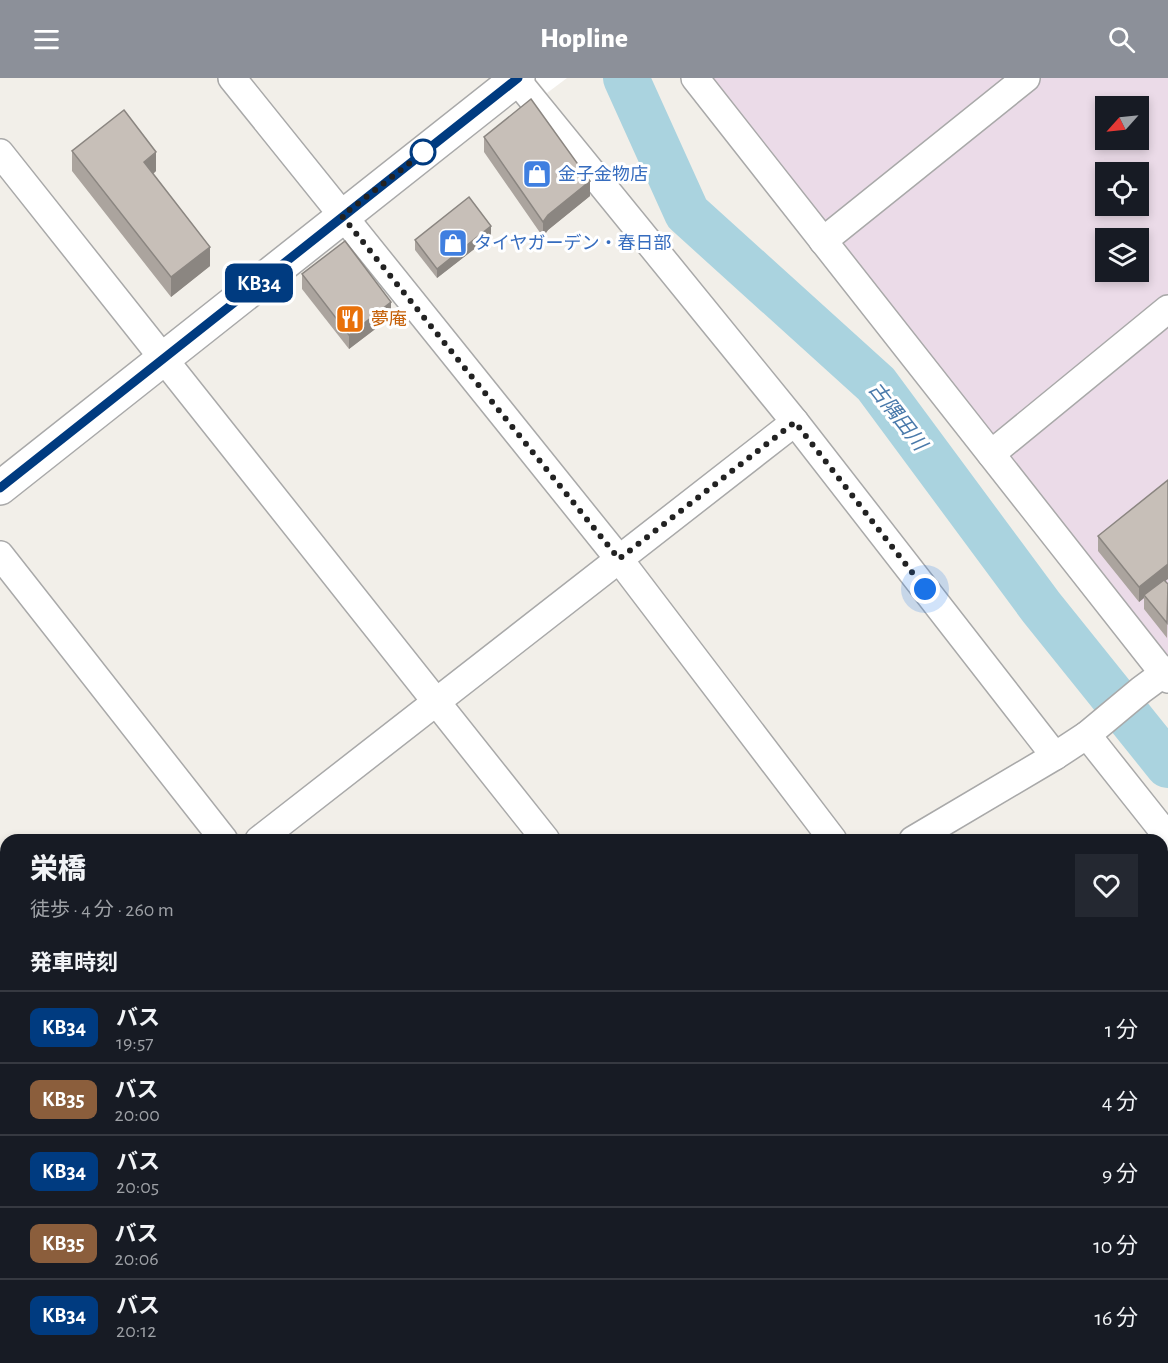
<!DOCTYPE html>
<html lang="ja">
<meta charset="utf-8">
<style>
:root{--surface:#171b24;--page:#242831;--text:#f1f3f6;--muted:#9ea1a6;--line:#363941;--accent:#8c9099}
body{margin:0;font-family:"Alegreya Sans","Noto Sans JP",sans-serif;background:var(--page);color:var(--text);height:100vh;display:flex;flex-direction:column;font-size:22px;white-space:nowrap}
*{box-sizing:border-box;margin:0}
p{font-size:20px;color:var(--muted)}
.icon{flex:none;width:33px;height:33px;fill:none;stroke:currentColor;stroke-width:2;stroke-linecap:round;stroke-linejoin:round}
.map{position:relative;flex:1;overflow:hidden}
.drawer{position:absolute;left:0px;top:756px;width:1168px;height:530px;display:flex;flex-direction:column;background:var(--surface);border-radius:18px 18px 0 0;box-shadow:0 3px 9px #0003}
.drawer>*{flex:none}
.badge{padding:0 12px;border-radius:9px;font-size:21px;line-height:39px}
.needle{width:39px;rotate:243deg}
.buttons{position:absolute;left:1095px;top:18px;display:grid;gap:12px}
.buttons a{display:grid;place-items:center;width:54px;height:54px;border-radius:0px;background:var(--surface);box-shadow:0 3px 9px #0003;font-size:30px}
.you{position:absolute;width:30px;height:30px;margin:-15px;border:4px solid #fff;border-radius:50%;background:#1a73e8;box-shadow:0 0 0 9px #1a73e833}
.map>.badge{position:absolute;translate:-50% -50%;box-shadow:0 0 0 3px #fff}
h2{padding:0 30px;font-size:22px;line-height:54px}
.round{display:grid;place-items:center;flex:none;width:63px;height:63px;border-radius:0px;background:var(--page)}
.overview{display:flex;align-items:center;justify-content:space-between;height:102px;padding:0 30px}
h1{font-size:28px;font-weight:800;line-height:45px}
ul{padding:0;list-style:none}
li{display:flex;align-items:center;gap:18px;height:72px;padding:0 30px;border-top:2px solid var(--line)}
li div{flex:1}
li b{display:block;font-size:22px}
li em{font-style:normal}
li .badge{min-width:66px;font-weight:700;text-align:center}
header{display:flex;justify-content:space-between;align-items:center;height:78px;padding:0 30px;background:var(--accent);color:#fff;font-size:27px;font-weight:800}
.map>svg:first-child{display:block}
</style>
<header><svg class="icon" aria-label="menu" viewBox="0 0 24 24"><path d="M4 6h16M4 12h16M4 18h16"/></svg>Hopline<svg class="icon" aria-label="search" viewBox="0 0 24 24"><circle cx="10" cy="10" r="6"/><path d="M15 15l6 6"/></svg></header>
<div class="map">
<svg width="1168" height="1285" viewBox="0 0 1168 1285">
<rect width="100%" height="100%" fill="#f2efe9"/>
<!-- industrial -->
<path fill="#ebdbe8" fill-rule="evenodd" d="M710,0H1168V583ZM1106,28H1138V62H1106ZM1106,94H1138V128H1106ZM1106,160H1138V194H1106Z"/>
<!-- park -->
<polygon fill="#c8facc" points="6,980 6,1147 0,1150 0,985"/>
<!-- pier -->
<polygon fill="#fff" points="535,0 567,0 547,15"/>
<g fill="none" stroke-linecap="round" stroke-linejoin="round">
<!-- stream -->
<polyline stroke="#aad3df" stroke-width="8" points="273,1280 278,1285"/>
<!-- river -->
<polyline stroke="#aad3df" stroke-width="46" points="626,0 687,135 876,306 1041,529 1168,687"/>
<!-- service casing -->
<g stroke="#a9a9a9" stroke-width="16">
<polyline id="service" points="282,1280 287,1285"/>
</g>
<!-- minor casing -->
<g stroke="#a9a9a9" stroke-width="30">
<g id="minor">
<polyline points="232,0 619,481 833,762"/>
<polyline points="515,0 795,344 1055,678"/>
<polyline points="695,0 1168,601"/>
<polyline points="0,75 546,762"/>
<polyline points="823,163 1026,0"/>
<polyline points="991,376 1168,231"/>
<polyline points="0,477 224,762"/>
<polyline points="1087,657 1168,759"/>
<polyline points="259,762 795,344"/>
<polyline points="913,762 1055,678 1087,657 1141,612 1168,592"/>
<polyline points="0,889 6,896"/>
<polyline points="0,964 6,959"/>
<polyline points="1162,1153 1168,1154"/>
<polyline points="0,1171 6,1167"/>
<polyline points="549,1280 550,1285"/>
<polyline points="793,1280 795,1285"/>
</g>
</g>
<!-- tertiary casing -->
<g stroke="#a9a9a9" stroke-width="36">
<polyline id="tertiary" points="0,410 518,0"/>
</g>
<!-- service -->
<use href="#service" stroke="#fff" stroke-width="14"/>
<!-- minor -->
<use href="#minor" stroke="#fff" stroke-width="27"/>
<!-- tertiary -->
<use href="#tertiary" stroke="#fff" stroke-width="33"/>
</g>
<!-- wall -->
<g fill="#aba49e">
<polygon points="484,59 590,118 548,152 543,159 484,74"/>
<polygon points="72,73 156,93 153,96 210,188 171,219 72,93"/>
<polygon points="491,158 437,200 415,172 415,162"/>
<polygon points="302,196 391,239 349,271 302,211"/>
<polygon points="1098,458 1165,503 1168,506 1167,560 1144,531 1144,520 1139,524 1098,473"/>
<polygon points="6,1212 6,1261 0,1250 0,1215"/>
</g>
<!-- shaded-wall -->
<g fill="#8b8681">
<polygon points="156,74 156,93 144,103 144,84"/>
<polygon points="590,103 590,118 548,152 543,159 543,144 548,137"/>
<polygon points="491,148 491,158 437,200 437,191"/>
<polygon points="210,169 210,188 171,219 171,199"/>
<polygon points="391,224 391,239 349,271 349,257"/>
<polygon points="1168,486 1168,501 1146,518 1144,517 1144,520 1139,524 1139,509"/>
<polygon points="5,1189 5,1194 0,1197 0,1192"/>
<polygon points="6,1274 6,1280 10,1280 10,1282 4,1285 0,1285 0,1277"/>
<polygon points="18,1280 25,1280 18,1283"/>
</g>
<!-- building -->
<g fill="#c7bfb8" stroke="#8b8681" stroke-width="1.5">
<polygon points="531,21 590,103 548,137 543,144 484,59"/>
<polygon points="124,32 156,74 144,84 210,169 171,199 72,73"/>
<polygon points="469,119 491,148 437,191 415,162"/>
<polygon points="345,163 391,224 349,257 302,196"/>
<polygon points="1168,402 1168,486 1139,509 1098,458"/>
<polygon points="1164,502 1168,506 1167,545 1144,517"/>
<polygon points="2,1182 5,1189 0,1192 0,1183"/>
<polygon points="6,1212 6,1251 0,1240 0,1215"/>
<polygon points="0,1253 6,1265 6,1274 0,1277"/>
</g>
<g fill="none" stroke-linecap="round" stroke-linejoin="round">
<!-- line casing -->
<g stroke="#fff" stroke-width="14">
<polyline id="line" points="0,410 518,0"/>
</g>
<!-- line -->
<use href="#line" stroke="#003b80" stroke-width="9"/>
<!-- walk -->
<polyline stroke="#222" stroke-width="6" stroke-dasharray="0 10.8" points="423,74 429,70 342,138 619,481 795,344 925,511"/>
</g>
<!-- icons -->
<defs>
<g id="shop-square" transform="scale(1.5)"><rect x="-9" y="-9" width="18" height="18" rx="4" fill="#3f7fe0" stroke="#fff"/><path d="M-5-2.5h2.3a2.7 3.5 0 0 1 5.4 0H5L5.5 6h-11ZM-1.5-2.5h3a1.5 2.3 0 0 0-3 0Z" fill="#fff"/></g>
<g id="restaurant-square" transform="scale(1.5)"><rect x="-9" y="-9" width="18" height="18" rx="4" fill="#e8710a" stroke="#fff"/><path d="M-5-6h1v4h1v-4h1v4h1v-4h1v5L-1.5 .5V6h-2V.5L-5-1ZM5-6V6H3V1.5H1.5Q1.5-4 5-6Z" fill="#fff"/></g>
</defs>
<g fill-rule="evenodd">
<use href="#shop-square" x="537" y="96"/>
<use href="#shop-square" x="453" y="165"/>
<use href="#restaurant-square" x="350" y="241"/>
</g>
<!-- markers -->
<circle fill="#fff" stroke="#003b80" stroke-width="3" cx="423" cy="74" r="12"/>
<g text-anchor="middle" stroke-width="6" stroke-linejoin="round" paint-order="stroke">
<!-- shop labels -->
<g font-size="18" fill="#366cbe" stroke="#fff" text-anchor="start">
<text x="558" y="102">金子金物店</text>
<text x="474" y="171">タイヤガーデン・春日部</text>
</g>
<!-- food labels -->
<g font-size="18" fill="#c56008" stroke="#fff" text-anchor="start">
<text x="371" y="247">夢庵</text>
</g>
<!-- water labels -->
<g font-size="20" font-style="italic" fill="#4a7aab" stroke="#fff">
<text transform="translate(898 338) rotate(52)" y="7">古隅田川</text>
</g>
</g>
</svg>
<div class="buttons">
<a><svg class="needle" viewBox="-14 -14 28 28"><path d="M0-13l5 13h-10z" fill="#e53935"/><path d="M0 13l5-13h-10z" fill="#9ea1a6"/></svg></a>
<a><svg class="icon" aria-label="locate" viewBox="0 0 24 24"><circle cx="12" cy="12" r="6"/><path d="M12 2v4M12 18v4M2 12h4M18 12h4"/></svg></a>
<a><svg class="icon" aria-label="layers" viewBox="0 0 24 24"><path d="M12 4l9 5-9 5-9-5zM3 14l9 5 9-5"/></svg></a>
</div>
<div class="you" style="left:925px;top:511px"></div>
<b class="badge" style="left:259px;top:205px;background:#003b80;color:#fff">KB34</b>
<section class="drawer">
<div class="overview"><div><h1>栄橋</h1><p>徒歩 · 4 分 · 260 m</p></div><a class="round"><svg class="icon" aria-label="heart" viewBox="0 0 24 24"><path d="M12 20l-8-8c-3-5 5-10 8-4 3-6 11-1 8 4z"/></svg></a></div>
<h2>発車時刻</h2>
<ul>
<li><span class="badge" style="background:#003b80;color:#fff">KB34</span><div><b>バス</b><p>19:57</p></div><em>1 分</em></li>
<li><span class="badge" style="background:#8b5e3c;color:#fff">KB35</span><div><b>バス</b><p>20:00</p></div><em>4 分</em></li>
<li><span class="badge" style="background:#003b80;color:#fff">KB34</span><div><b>バス</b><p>20:05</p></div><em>9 分</em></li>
<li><span class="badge" style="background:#8b5e3c;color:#fff">KB35</span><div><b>バス</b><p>20:06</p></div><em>10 分</em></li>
<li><span class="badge" style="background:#003b80;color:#fff">KB34</span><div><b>バス</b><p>20:12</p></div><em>16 分</em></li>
</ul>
</section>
</div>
